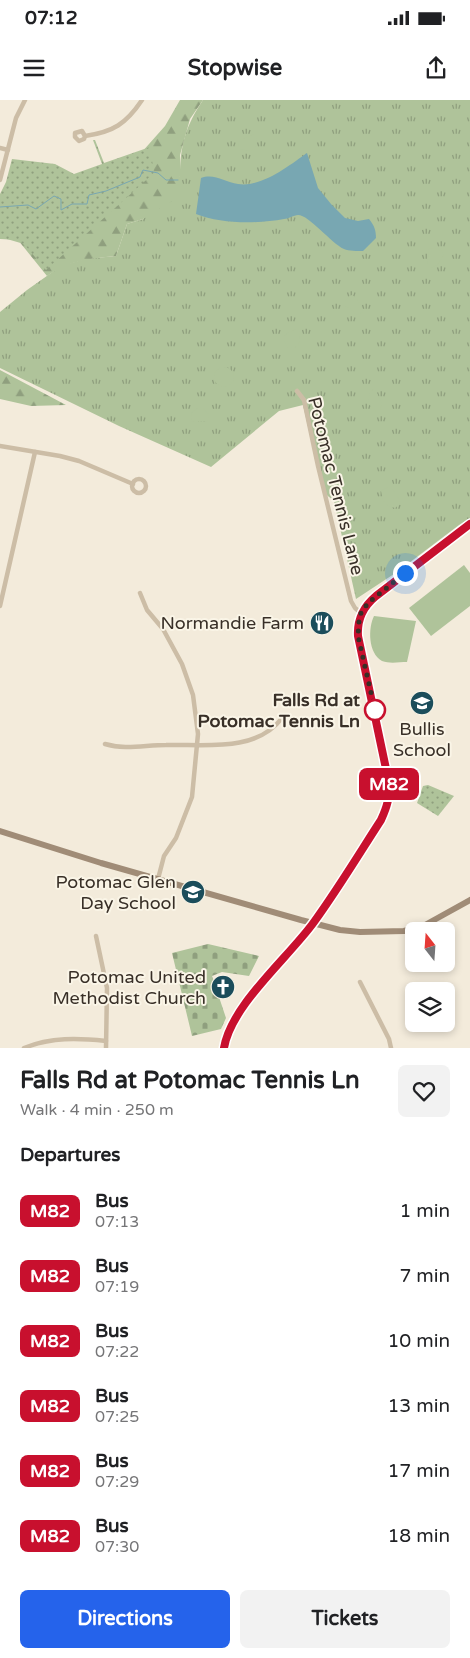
<!DOCTYPE html>
<meta charset="utf-8">
<style>
:root{--surface:#fff;--page:#f2f2f2;--text:#202124;--muted:#757577;--accent:#2563eb}
body{margin:0;font-family:"Varela Round",sans-serif;background:var(--page);color:var(--text);height:100vh;display:flex;flex-direction:column;font-size:19px;white-space:nowrap}
*{box-sizing:border-box;margin:0}
p{font-size:16px;color:var(--muted)}
.icon{flex:none;width:28px;height:28px;fill:none;stroke:currentColor;stroke-width:2;stroke-linecap:round;stroke-linejoin:round}
.map{position:relative;height:948px;overflow:hidden}
.panel{display:flex;flex-direction:column;background:var(--surface);flex:1}
.panel>*{flex:none}
.badge{padding:0 10px;border-radius:8px;font-size:18px;line-height:32px}
.needle{width:32px;rotate:343deg}
.controls{position:absolute;left:405px;top:822px;display:grid;gap:10px}
.controls a{display:grid;place-items:center;width:50px;height:50px;border-radius:8px;background:var(--surface);box-shadow:0 2px 8px #0003;font-size:25px}
.you{position:absolute;width:25px;height:25px;margin:-12px;border:4px solid #fff;border-radius:50%;background:#1a73e8;box-shadow:0 0 0 8px #1a73e833}
.map>.badge{position:absolute;translate:-50% -50%;box-shadow:0 0 0 2px #fff}
h2{padding:0 20px;font-size:19px;line-height:45px}
.round{display:grid;place-items:center;flex:none;width:52px;height:52px;border-radius:8px;background:var(--page)}
.head{display:flex;align-items:center;justify-content:space-between;height:85px;padding:0 20px}
h1{font-size:24px;font-weight:700;line-height:38px}
.cta{display:flex;gap:10px;margin-top:auto;padding:10px 20px}
.cta a{flex:1;height:58px;border-radius:8px;background:var(--accent);color:#fff;font-size:20px;font-weight:700;line-height:58px;text-align:center}
.cta a+a{background:var(--page);color:var(--text)}
ul{padding:0;list-style:none}
li{display:flex;align-items:center;gap:15px;height:65px;padding:0 20px}
li div{flex:1}
li b{display:block;font-size:19px}
li em{font-style:normal}
li .badge{min-width:55px;font-weight:700;text-align:center}
.status{display:flex;justify-content:space-between;align-items:center;height:35px;padding:0 25px;background:var(--surface);direction:ltr}
.status svg{height:14px;fill:currentColor}
header{display:flex;justify-content:space-between;align-items:center;height:65px;padding:0 20px;background:var(--surface);font-size:22px;font-weight:700}
.map>svg:first-child{display:block}
</style>
<div class="status"><b>07:12</b><svg viewBox="0 0 49 12"><path d="M0 12V9h3v3zM5 12V6h3v6zM10 12V3h3v9zM15 12V0h3v12zM26 1h20v11H26zM47 4h2v5h-2z"/></svg></div>
<header><svg class="icon" aria-label="menu" viewBox="0 0 24 24"><path d="M4 6h16M4 12h16M4 18h16"/></svg>Stopwise<svg class="icon" aria-label="share" viewBox="0 0 24 24"><path d="M12 15V3M7 8l5-5 5 5M5 13v7h14v-7"/></svg></header>
<div class="map">
<svg width="470" height="948" viewBox="0 0 470 948">
<defs>
<pattern id="grass-tufts" width="24" height="20" patternUnits="userSpaceOnUse" patternTransform="scale(1.25)"><rect width="24" height="20" fill="#afc39a"/><path d="M3 7l-1-3M5 7V3M7 7l1-3M15 17l-1-3M17 17v-4M19 17l1-3" fill="none" stroke="#8f9f7e"/></pattern>
<pattern id="forest-firs" width="22" height="20" patternUnits="userSpaceOnUse" patternTransform="scale(1.25)"><rect width="22" height="20" fill="#afc39a"/><path d="M5 1l3.5 6h-7zM16 11l3.5 6h-7z" fill="#8f9f7e"/></pattern>
<pattern id="cemetery-stones" width="16" height="16" patternUnits="userSpaceOnUse" patternTransform="scale(1.25)"><rect width="16" height="16" fill="#afc39a"/><path d="M2 7V4a2 2 0 0 1 4 0v3zM10 15v-3a2 2 0 0 1 4 0v3z" fill="#8f9f7e"/></pattern>
<pattern id="park-dots" width="8" height="8" patternUnits="userSpaceOnUse" patternTransform="scale(1.25)"><rect width="8" height="8" fill="#afc39a"/><path d="M2 2h.1M6 6h.1" fill="none" stroke="#8f9f7e" stroke-width="1.8" stroke-linecap="round"/></pattern>
</defs>
<rect width="100%" height="100%" fill="#f3ebdb"/>
<!-- grass -->
<path fill="url(#grass-tufts)" d="M203,0H470V418L459,425L397,472L356,499L334,401L323,392L303,305L279,311L211,367L119,326L0,268V212L27,190L61,166L85,159L116,156L127,124L143,119L180,76C180,46 186,25 203,0Z"/>
<!-- forest -->
<g fill="url(#forest-firs)">
<path d="M180,0H203L190,19L180,55V76L177,98L143,119L127,124L116,156C88,159 70,160 47,176L18,140L0,139V99L73,78L141,53L165,26Z"/>
<polygon points="0,270 66,305 31,306 0,299"/>
</g>
<!-- cemetery -->
<polygon fill="url(#cemetery-stones)" points="208,844 259,856 249,876 222,872 212,876 226,918 221,929 192,936 172,853"/>
<!-- park -->
<g fill="url(#park-dots)">
<polygon points="93,40 95,40 104,63 150,47 154,73 46,170 24,144 0,137 0,94 6,82 12,59 55,64 74,74 102,64"/>
<polygon points="428,685 454,696 438,716 417,703 423,686"/>
</g>
<!-- garden -->
<g fill="#afc39a">
<polygon points="254,34 257,37 255,49 249,51 240,49 238,44 240,40"/>
<polygon points="433,148 442,151 444,155 437,165 431,168 427,164 429,149"/>
<path d="M351,195C356,196 363,207 363,212L356,215L351,209L345,206V201Z"/>
<polygon points="296,229 299,231 300,239 298,246 293,248 287,247 284,241 284,236 289,232"/>
<circle cx="224" cy="277" r="10"/>
<polygon points="375,289 382,303 380,310 376,312 368,303 370,291"/>
<polygon points="198,308 203,308 209,315 207,321 192,322 191,313"/>
<polygon points="429,337 434,337 436,339 439,352 436,356 428,356 424,351 424,341"/>
<polygon points="388,387 392,389 400,400 399,405 395,408 388,406 383,400 381,391"/>
<polygon points="464,465 470,473 470,506 431,536 409,508"/>
<path d="M374,516L416,521L407,562C399,562 390,564 382,561C368,553 368,528 374,516Z"/>
</g>
<!-- water -->
<path fill="#78a7b2" d="M307,53L318,88L331,104L345,118L358,121L369,119C374,125 376,130 376,138L363,151C357,151 349,151 344,149C331,143 309,115 298,115C294,115 288,119 284,119C257,124 221,124 196,114L201,78C214,73 225,82 238,84C261,88 290,65 307,53Z"/>
<g fill="none" stroke-linecap="round" stroke-linejoin="round">
<!-- stream -->
<polyline stroke="#78a7b2" stroke-width="1" points="0,107 28,105 36,109 54,96 61,99 61,110 72,104 87,104 89,95 106,91 140,77 143,70 158,73 166,80 178,80"/>
<!-- street -->
<g stroke="#ccbda6" stroke-width="4.5">
<path d="M85,36L84,39L79,41L75,37V33L82,31L85,36C113,32 126,24 142,0"/>
<polyline points="0,48 8,50"/>
<polyline points="0,80 16,18 25,0"/>
<polyline points="297,291 304,300 318,366 351,501 355,508 361,513"/>
<polyline points="0,346 60,356 79,361 133,384"/>
<circle cx="139" cy="386" r="7"/>
<polyline points="140,493 147,510 163,529 182,564 193,595 198,634 192,697 176,738 164,756 158,779"/>
<polyline points="0,506 35,352"/>
<path d="M105,644C125,650 145,645 166,645C203,644 256,653 282,618"/>
<polyline points="96,836 107,888 106,948"/>
<polyline points="360,882 389,939 391,948"/>
<path d="M24,948C51,937 78,938 106,941"/>
</g>
<!-- secondary -->
<polyline stroke="#a08c77" stroke-width="6" points="0,731 101,763 301,820 340,830 360,832 404,831 425,825 470,800"/>
<!-- primary -->
<path stroke="#7a6857" stroke-width="7" d="M224,948C231,905 289,858 314,822C338,789 359,754 381,720C387,707 390,697 389,683L358,536L359,521L361,513L369,503L448,439L470,424"/>
</g>
<g fill="none" stroke-linecap="round" stroke-linejoin="round">
<!-- line casing -->
<g stroke="#fff" stroke-width="11">
<path id="line" d="M224,948C231,905 289,857 314,822C338,789 359,754 381,720C387,707 390,697 389,683L358,536C357,519 363,507 376,496L470,424"/>
</g>
<!-- line -->
<use href="#line" stroke="#c8102e" stroke-width="8"/>
<!-- walk -->
<polyline stroke="#382f27" stroke-width="5" stroke-dasharray="0 9" points="375,610 358,536 359,521 361,513 368,503 405,473"/>
</g>
<!-- icons -->
<defs>
<g id="restaurant-disc" transform="scale(1.25)"><circle r="9.5" fill="#1b4d5b" stroke="#faf5e7"/><path d="M-5-6h1v4h1v-4h1v4h1v-4h1v5L-1.5 .5V6h-2V.5L-5-1ZM5-6V6H3V1.5H1.5Q1.5-4 5-6Z" fill="#fff"/></g>
<g id="school-disc" transform="scale(1.25)"><circle r="9.5" fill="#1b4d5b" stroke="#faf5e7"/><path d="M0-5L7-2L0 1L-7-2ZM-4 1L0 2.5L4 1V4Q0 6-4 4Z" fill="#fff"/></g>
<g id="church-disc" transform="scale(1.25)"><circle r="9.5" fill="#1b4d5b" stroke="#faf5e7"/><path d="M-1.2-6h2.4v3.5h3.3v2.4h-3.3V6h-2.4V-.1h-3.3v-2.4h3.3Z" fill="#fff"/></g>
</defs>
<g fill-rule="evenodd">
<use href="#restaurant-disc" x="322" y="523"/>
<use href="#school-disc" x="422" y="603"/>
<use href="#school-disc" x="193" y="792"/>
<use href="#church-disc" x="223" y="887"/>
</g>
<!-- markers -->
<circle fill="#fff" stroke="#c8102e" stroke-width="2.5" cx="375" cy="610" r="10"/>
<g text-anchor="middle" stroke-width="4" stroke-linejoin="round" paint-order="stroke">
<!-- street labels -->
<g font-size="18" fill="#382f27" stroke="#faf5e7">
<text transform="translate(336 386) rotate(76)" y="6">Potomac Tennis Lane</text>
</g>
<!-- poi labels -->
<g font-size="18" fill="#382f27" stroke="#faf5e7" text-anchor="end">
<text x="304" y="529">Normandie Farm</text>
<text x="422" y="635" text-anchor="middle">Bullis<tspan x="422" dy="21">School</tspan></text>
<text x="176" y="788">Potomac Glen<tspan x="176" dy="21">Day School</tspan></text>
<text x="206" y="883">Potomac United<tspan x="206" dy="21">Methodist Church</tspan></text>
</g>
<!-- stop labels -->
<g font-size="18" font-weight="bold" fill="#382f27" stroke="#faf5e7" text-anchor="end">
<text x="360" y="606">Falls Rd at<tspan x="360" dy="21">Potomac Tennis Ln</tspan></text>
</g>
</g>
</svg>
<div class="controls">
<a><svg class="needle" viewBox="-14 -14 28 28"><path d="M0-13l5 13h-10z" fill="#e53935"/><path d="M0 13l5-13h-10z" fill="#757577"/></svg></a>
<a><svg class="icon" aria-label="layers" viewBox="0 0 24 24"><path d="M12 4l9 5-9 5-9-5zM3 14l9 5 9-5"/></svg></a>
</div>
<div class="you" style="left:405px;top:473px"></div>
<b class="badge" style="left:389px;top:684px;background:#c8102e;color:#fff">M82</b>
</div>
<section class="panel">
<div class="head"><div><h1>Falls Rd at Potomac Tennis Ln</h1><p>Walk · 4 min · 250 m</p></div><a class="round"><svg class="icon" aria-label="heart" viewBox="0 0 24 24"><path d="M12 20l-8-8c-3-5 5-10 8-4 3-6 11-1 8 4z"/></svg></a></div>
<h2>Departures</h2>
<ul>
<li><span class="badge" style="background:#c8102e;color:#fff">M82</span><div><b>Bus</b><p>07:13</p></div><em>1 min</em></li>
<li><span class="badge" style="background:#c8102e;color:#fff">M82</span><div><b>Bus</b><p>07:19</p></div><em>7 min</em></li>
<li><span class="badge" style="background:#c8102e;color:#fff">M82</span><div><b>Bus</b><p>07:22</p></div><em>10 min</em></li>
<li><span class="badge" style="background:#c8102e;color:#fff">M82</span><div><b>Bus</b><p>07:25</p></div><em>13 min</em></li>
<li><span class="badge" style="background:#c8102e;color:#fff">M82</span><div><b>Bus</b><p>07:29</p></div><em>17 min</em></li>
<li><span class="badge" style="background:#c8102e;color:#fff">M82</span><div><b>Bus</b><p>07:30</p></div><em>18 min</em></li>
</ul>
<div class="cta"><a>Directions</a><a>Tickets</a></div>
</section>
